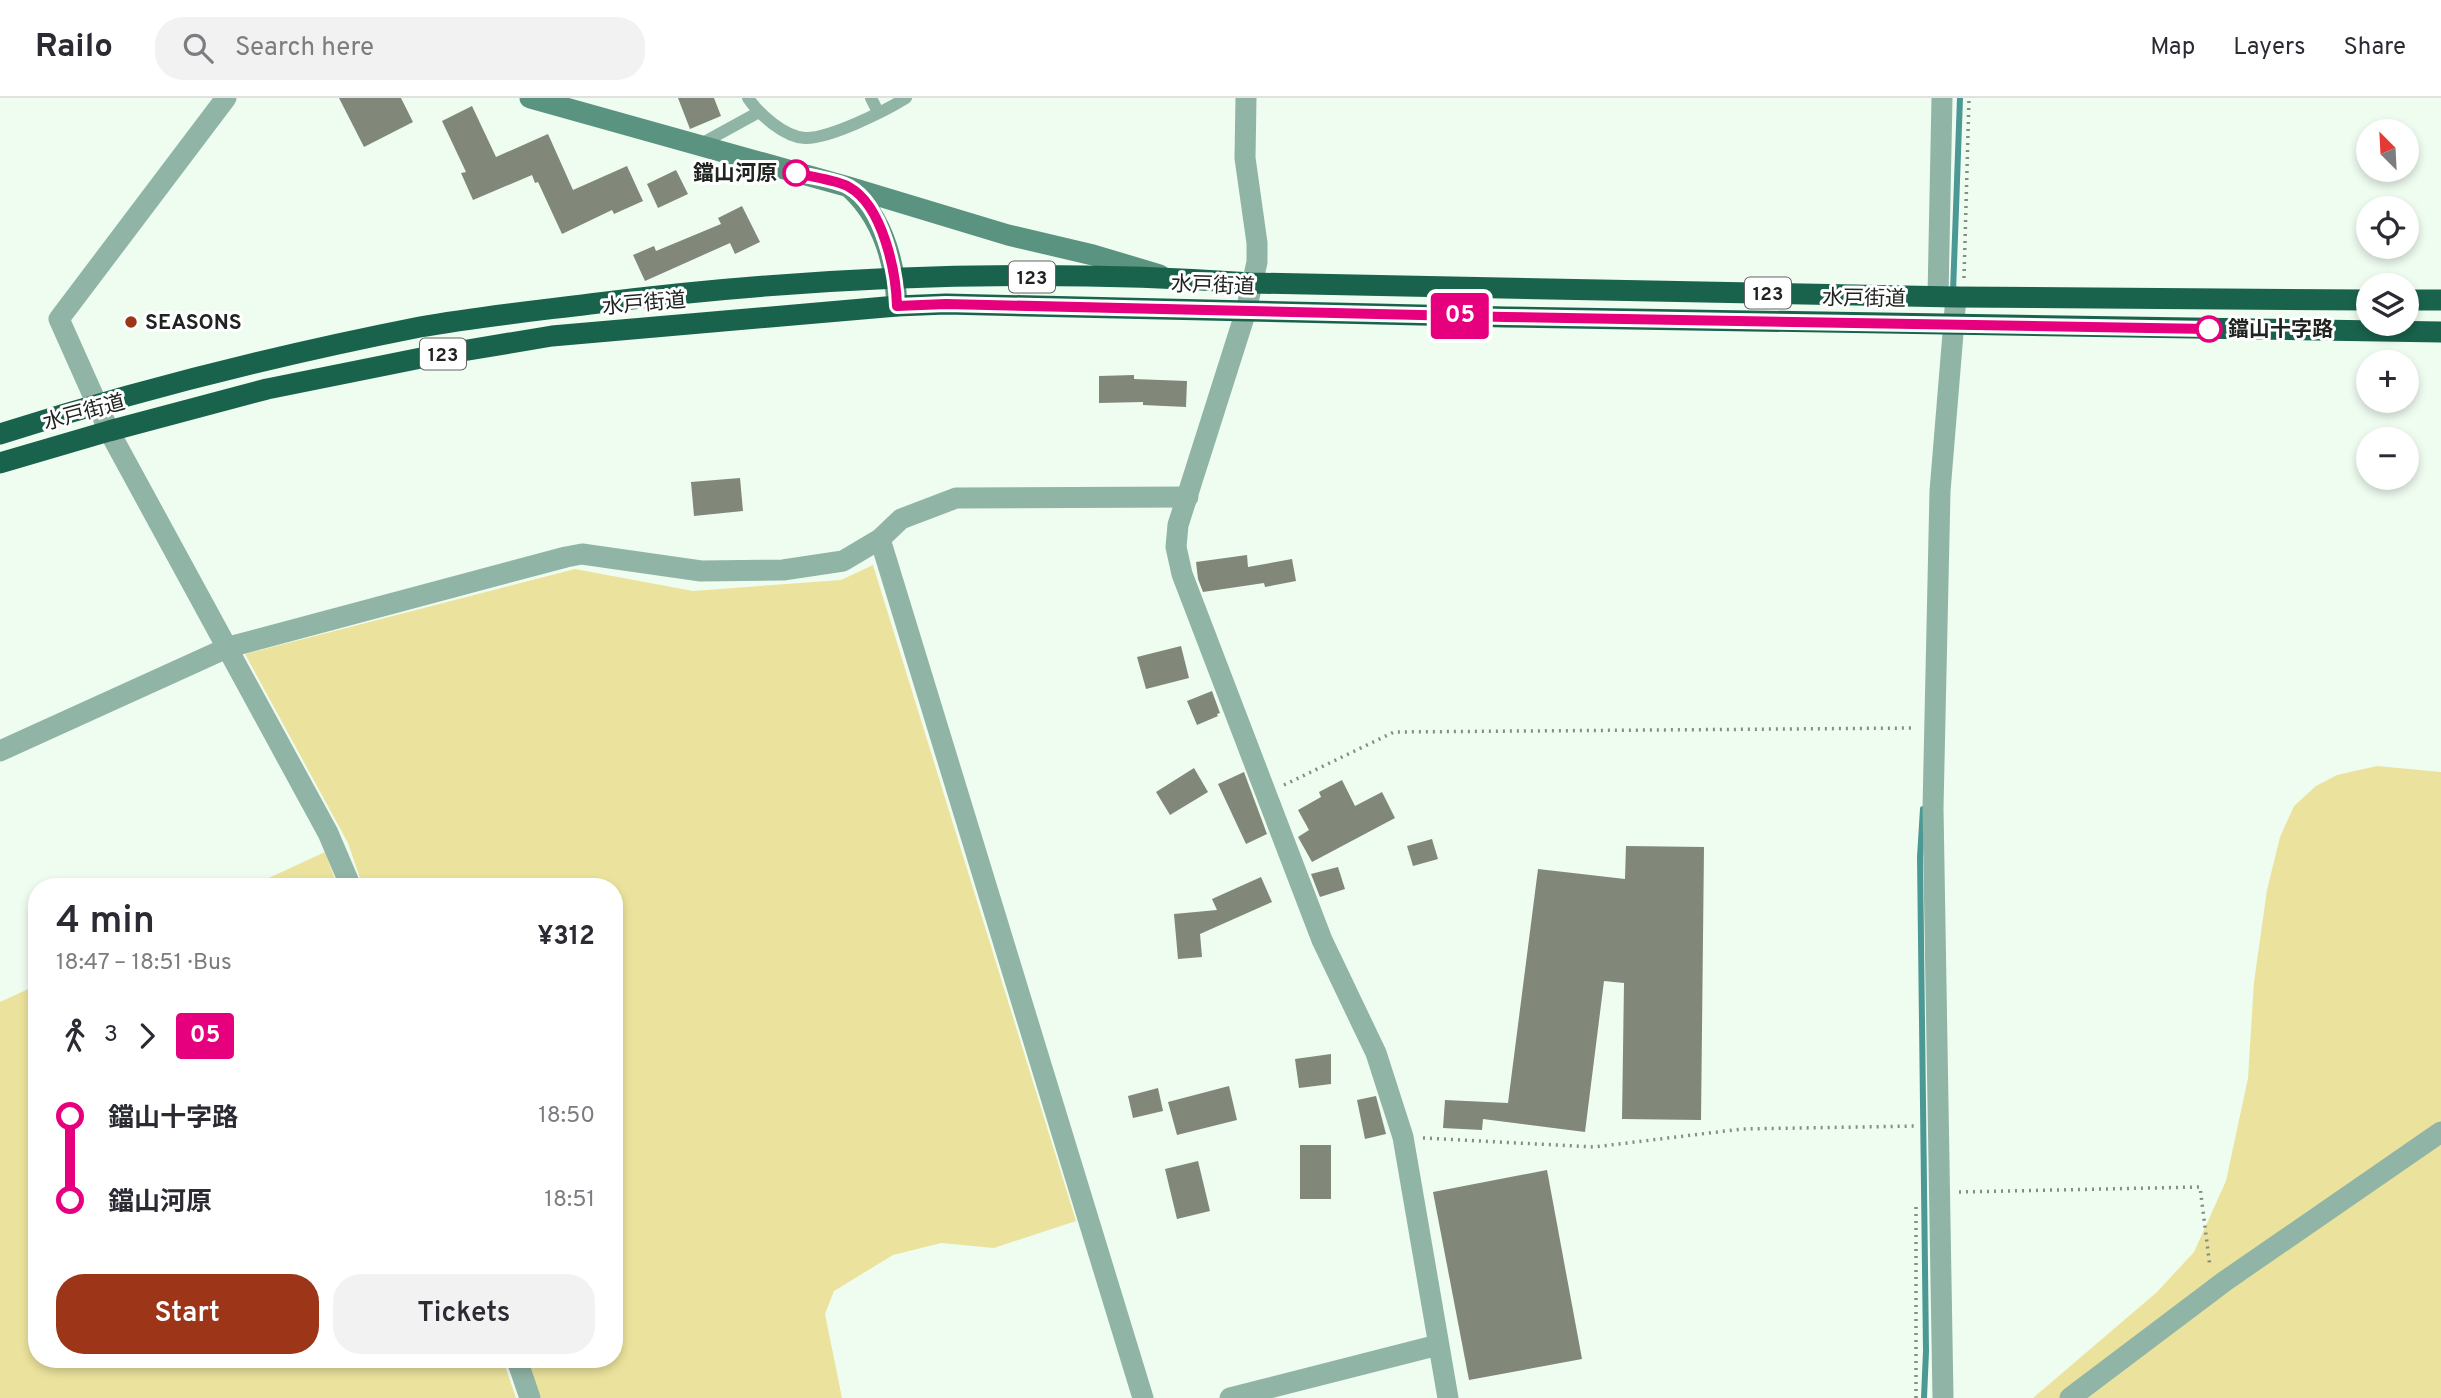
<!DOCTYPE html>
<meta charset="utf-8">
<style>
:root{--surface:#fff;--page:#f2f2f3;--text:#2b2b33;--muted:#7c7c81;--line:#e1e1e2;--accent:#9d3519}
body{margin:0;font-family:Overpass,"Noto Sans JP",sans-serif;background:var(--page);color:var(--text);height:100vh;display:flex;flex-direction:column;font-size:26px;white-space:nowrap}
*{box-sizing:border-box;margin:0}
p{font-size:23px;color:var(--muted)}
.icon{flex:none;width:38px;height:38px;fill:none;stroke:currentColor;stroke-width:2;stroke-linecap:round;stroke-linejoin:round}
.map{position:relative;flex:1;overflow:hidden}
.side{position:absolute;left:28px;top:780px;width:595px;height:490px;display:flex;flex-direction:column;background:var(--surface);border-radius:28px;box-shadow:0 4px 10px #0003}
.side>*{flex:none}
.badge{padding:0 14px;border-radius:5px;font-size:24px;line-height:46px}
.needle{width:46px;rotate:336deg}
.tools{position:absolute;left:2356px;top:21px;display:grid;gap:14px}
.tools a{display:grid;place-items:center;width:63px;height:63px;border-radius:50%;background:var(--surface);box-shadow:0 4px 10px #0003;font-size:35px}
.map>.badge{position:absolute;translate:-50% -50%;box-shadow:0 0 0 4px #fff}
.legs{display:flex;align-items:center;gap:10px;height:77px;padding:0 28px;font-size:23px}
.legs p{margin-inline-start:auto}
.headline{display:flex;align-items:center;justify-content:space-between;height:119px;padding:0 28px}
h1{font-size:38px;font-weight:600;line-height:52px}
.button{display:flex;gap:14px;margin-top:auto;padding:14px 28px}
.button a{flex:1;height:80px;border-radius:28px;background:var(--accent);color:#fff;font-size:28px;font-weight:600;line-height:80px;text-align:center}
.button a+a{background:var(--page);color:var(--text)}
ul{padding:0 28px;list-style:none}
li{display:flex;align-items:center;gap:24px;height:84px;font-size:26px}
li i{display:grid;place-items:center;width:10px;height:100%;margin:0 9px;background:currentColor}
li i::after{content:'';width:18px;height:18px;margin:-9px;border:5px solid;border-radius:50%;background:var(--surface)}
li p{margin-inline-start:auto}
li:first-child i{background:linear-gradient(#0000 50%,currentColor 0)}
li:last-child i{background:linear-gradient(currentColor 50%,#0000 0)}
header{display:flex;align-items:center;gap:42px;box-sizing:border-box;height:98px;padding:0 35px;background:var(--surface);border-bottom:2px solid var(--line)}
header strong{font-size:33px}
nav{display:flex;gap:38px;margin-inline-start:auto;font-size:24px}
.search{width:490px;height:63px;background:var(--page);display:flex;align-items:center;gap:18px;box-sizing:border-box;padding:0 24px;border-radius:28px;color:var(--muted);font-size:26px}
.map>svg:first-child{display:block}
</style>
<header>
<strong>Railo</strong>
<div class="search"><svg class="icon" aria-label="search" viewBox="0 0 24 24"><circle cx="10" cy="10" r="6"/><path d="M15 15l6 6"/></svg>Search here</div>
<nav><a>Map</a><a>Layers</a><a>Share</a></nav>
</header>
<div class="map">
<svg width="2441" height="1300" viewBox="0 0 2441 1300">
<rect width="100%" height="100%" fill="#effcf0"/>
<!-- green -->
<g fill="#ebe39d">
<polygon points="873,467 1076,1123 994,1150 941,1145 893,1157 834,1193 825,1216 842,1300 541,1300 527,1262 614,1262 614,789 363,789 348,745 245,556 575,471 693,493 841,482"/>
<polygon points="2377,668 2441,674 2441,1300 2033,1300 2157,1194 2194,1154 2226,1083 2248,980 2254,884 2267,792 2280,739 2294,708 2316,688 2337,677"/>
<polygon points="325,754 338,789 249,789"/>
<polygon points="37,887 37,1262 503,1262 516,1300 0,1300 0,904"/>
</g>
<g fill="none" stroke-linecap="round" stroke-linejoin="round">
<!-- stream -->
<g stroke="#4c9894" stroke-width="6">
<polyline points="1953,194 1960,0"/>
<polyline points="1923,711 1920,759 1926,1253 1924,1300"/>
</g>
</g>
<!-- building -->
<g fill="#818779">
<polygon points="339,0 401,0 413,24 364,49"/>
<polygon points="678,0 714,0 721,18 690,31"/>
<polygon points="472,8 496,59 548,36 573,92 627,68 643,103 614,116 612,112 562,136 538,84 535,85 532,77 473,102 461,75 466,74 442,23"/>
<polygon points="676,72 688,96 658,110 647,86"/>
<polygon points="742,108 760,144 735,156 730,145 645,183 633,157 654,148 656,153 721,126 718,120"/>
<polygon points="1134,277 1134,281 1187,283 1186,309 1143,307 1143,304 1099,305 1099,278"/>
<polygon points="740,380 743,413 694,418 691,384"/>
<polygon points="1247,457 1248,469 1292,461 1296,483 1265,489 1264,485 1203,494 1198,481 1196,464"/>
<polygon points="1181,548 1189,580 1146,591 1137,559"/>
<polygon points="1212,593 1220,615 1217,616 1218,618 1197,627 1187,603"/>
<polygon points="1194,670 1208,694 1170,717 1156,694"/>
<polygon points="1244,674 1267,736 1246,746 1218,686"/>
<polygon points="1342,682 1355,708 1382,694 1395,720 1312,764 1298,739 1309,732 1298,712 1321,699 1319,694"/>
<polygon points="1432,741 1438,761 1413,768 1407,748"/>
<polygon points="1626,748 1704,749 1701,1022 1622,1021 1624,885 1604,883 1585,1034 1483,1021 1482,1032 1443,1030 1445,1002 1508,1005 1538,771 1625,781"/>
<polygon points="1338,769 1345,791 1320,799 1311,776"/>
<polygon points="1261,779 1272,804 1200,836 1202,859 1178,861 1174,816 1217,812 1212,801"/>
<polygon points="1331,956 1331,986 1299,990 1295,961"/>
<polygon points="1229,988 1237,1022 1177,1037 1168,1004"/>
<polygon points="1158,990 1163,1013 1133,1020 1128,998"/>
<polygon points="1376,998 1386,1036 1365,1041 1357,1002"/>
<rect x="1300" y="1047" width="31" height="54"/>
<polygon points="1198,1063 1210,1113 1177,1121 1165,1071"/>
<polygon points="1547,1072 1582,1261 1469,1282 1433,1094"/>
</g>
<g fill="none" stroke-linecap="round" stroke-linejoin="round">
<!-- path -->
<g stroke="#848c84" stroke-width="3.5" stroke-dasharray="2 5" stroke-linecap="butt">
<polyline points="1964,180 1969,0"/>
<polyline points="1284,687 1394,634 1915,630"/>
<polyline points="1423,1040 1594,1049 1742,1031 1916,1028"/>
<polyline points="1959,1094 2200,1089 2210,1169"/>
<polyline points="1916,1300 1916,1105"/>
</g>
<!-- lane -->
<g stroke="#90b4a6" stroke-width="12">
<path d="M748,0C759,16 784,39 805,40C829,41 885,13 906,0"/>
<polyline points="871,0 878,14"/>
<polyline points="699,47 759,14"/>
</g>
<!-- street -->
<g stroke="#90b4a6" stroke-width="21">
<polyline points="226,0 59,221 109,333 328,735 351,789"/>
<polyline points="1246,0 1245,60 1257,145 1257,164 1246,213 1178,427 1176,449 1182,476 1322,842 1376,955 1403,1039 1448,1300"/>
<polyline points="1938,198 1942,0"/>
<polyline points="880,441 1143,1300"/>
<polyline points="0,653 229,549 566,459 582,456 701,473 783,472 843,463 880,441 901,421 956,400 1188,399"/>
<polyline points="517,1262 530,1300"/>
<polyline points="1230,1300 1438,1247"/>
<polyline points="1943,1300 1933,710 1940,393 1956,199"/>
<polyline points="2070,1300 2225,1183 2441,1034"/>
</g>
<!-- secondary -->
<g stroke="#5a937f" stroke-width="21">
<polyline points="530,0 849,89 1008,137 1093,157 1160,177"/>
<path d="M851,91C884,122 895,164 897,208"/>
</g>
<!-- highway -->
<g stroke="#19634d" stroke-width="21">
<polyline points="2406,202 2441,202"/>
<path d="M0,336C138,292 278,257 420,229C476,219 534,213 590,206C810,178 1031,170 1252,185L1956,199L2368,202"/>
<polyline points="0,365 109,333 267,291 426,259 552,238 897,208 946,206 1506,219 2441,234"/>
</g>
</g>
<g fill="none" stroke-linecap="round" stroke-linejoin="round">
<!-- line-1 casing -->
<g stroke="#fff" stroke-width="16">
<path id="line-1" d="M796,75C811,79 837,82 849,89C883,108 896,174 897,208L946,206L1506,219L2209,231"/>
</g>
<!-- line-1 -->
<use href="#line-1" stroke="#e6007e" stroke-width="10"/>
</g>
<!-- markers -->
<g fill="#fff" stroke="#e6007e" stroke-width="3.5">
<circle cx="796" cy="75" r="12"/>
<circle cx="2209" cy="231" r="12"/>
</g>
<circle fill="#9d3519" stroke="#fff" stroke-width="2.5" cx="131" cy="224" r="7"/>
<g text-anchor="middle" stroke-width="6" stroke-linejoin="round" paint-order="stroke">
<!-- shield labels -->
<g fill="#fff" stroke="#636663" stroke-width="2">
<rect x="1009" y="163.5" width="46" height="31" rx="5"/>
<rect x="1745" y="179.5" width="46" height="31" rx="5"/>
<rect x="420" y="240.5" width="46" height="31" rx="5"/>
</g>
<g font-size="19" font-weight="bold" fill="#202420">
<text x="1032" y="186">123</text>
<text x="1768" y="202">123</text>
<text x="443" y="263">123</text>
</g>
<!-- stop labels -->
<g font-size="21" font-weight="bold" fill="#202420" stroke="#fff" text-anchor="end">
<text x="777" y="82">鐺山河原</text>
<text x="2228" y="238" text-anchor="start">鐺山十字路</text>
</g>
<!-- street labels -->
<g font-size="21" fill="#202420" stroke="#fff">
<text transform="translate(1213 187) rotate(2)" y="7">水戸街道</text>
<text transform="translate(1864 200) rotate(1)" y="7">水戸街道</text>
<text transform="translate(644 205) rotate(-5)" y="7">水戸街道</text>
<text transform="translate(84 314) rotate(-15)" y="7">水戸街道</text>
</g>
<!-- poi labels -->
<g font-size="21" font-weight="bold" fill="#202420" stroke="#fff" text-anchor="start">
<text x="145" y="231">SEASONS</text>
</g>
</g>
</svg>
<div class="tools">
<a><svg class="needle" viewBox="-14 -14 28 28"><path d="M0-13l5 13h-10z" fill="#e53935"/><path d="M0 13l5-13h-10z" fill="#7c7c81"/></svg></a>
<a><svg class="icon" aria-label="locate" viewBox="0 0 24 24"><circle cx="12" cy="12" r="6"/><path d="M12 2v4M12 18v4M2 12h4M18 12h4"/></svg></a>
<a><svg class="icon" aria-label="layers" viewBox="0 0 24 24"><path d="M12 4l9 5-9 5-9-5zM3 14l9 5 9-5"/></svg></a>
<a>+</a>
<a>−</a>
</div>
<b class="badge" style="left:1460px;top:218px;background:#e6007e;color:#fff">05</b>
<section class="side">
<div class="headline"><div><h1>4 min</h1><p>18:47 – 18:51 · Bus</p></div><b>¥312</b></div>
<div class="legs"><svg class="icon" aria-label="walk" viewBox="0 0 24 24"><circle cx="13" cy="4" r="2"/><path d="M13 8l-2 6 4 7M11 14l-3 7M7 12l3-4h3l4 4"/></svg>3<svg class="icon" aria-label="forward" viewBox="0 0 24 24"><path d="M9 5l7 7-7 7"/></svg><b class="badge" style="background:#e6007e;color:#fff">05</b></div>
<ul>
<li><i style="color:#e6007e"></i><b>鐺山十字路</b><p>18:50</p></li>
<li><i style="color:#e6007e"></i><b>鐺山河原</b><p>18:51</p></li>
</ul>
<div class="button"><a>Start</a><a>Tickets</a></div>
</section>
</div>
